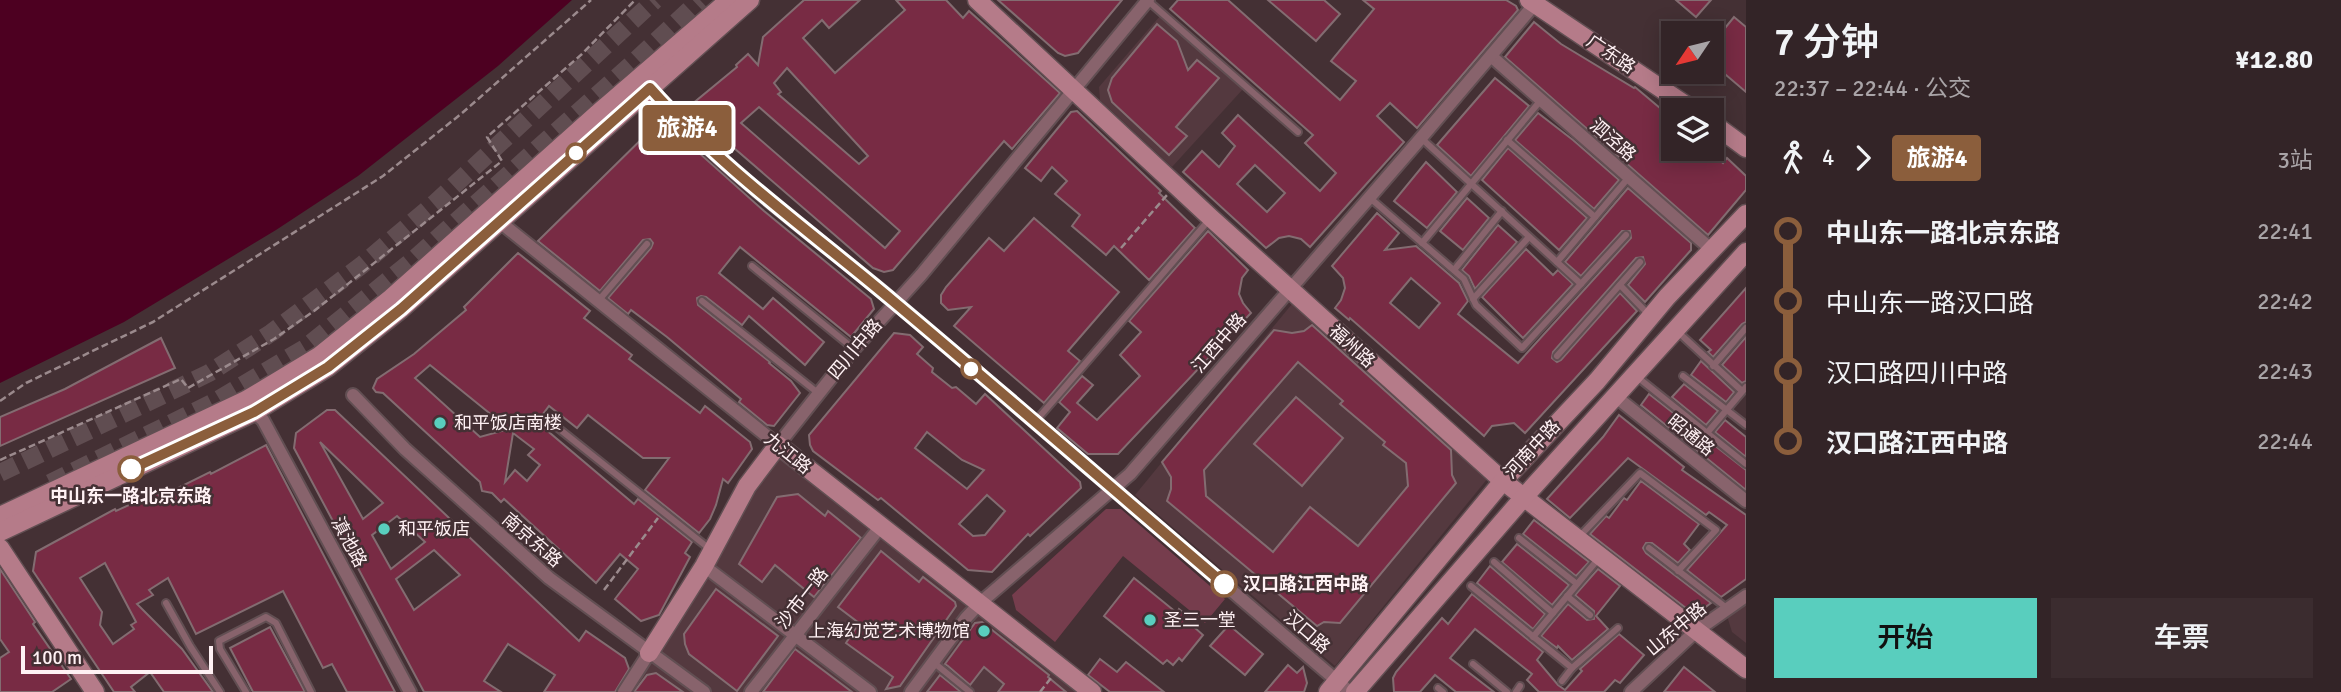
<!DOCTYPE html>
<html lang="zh">
<meta charset="utf-8">
<style>
:root{--surface:#332427;--page:#3b2c2f;--text:#f1f3f6;--muted:#a9a4a7;--line:#4e4144;--accent:#59cebe}
body{margin:0;font-family:Signika,"Noto Sans SC",sans-serif;background:var(--page);color:var(--text);height:100vh;display:flex;flex-direction:column;font-size:26px;white-space:nowrap}
*{box-sizing:border-box;margin:0}
p{font-size:23px;color:var(--muted)}
.icon{flex:none;width:38px;height:38px;fill:none;stroke:currentColor;stroke-width:2;stroke-linecap:round;stroke-linejoin:round}
.map{position:relative;flex:1;overflow:hidden}
.details{display:flex;flex-direction:column;background:var(--surface);width:595px}
.details>*{flex:none}
.badge{padding:0 14px;border-radius:5px;font-size:24px;line-height:46px}
.needle{width:46px;rotate:235deg}
.fabs{position:absolute;left:1661px;top:21px;display:grid;gap:14px}
.fabs a{display:grid;place-items:center;width:63px;height:63px;border-radius:0px;background:var(--surface);box-shadow:0 4px 18px #0003,0 0 0 2px var(--line);font-size:35px}
.scale{position:absolute;left:21px;bottom:18px;width:192px;box-sizing:border-box;padding-left:7px;border:4px solid #fff1f4;border-top:0;font-size:19px;line-height:24px;white-space:nowrap;color:#fff1f4;-webkit-text-stroke:5px #443034;paint-order:stroke}
.map>.badge{position:absolute;translate:-50% -50%;box-shadow:0 0 0 4px #fff}
.legs{display:flex;align-items:center;gap:10px;height:77px;padding:0 28px;font-size:23px}
.legs p{margin-inline-start:auto}
.head{display:flex;align-items:center;justify-content:space-between;height:119px;padding:0 28px}
h1{font-size:38px;font-weight:600;line-height:52px}
.action{display:flex;gap:14px;margin-top:auto;padding:14px 28px}
.action a{flex:1;height:80px;border-radius:0px;background:var(--accent);color:#111;font-size:28px;font-weight:600;line-height:80px;text-align:center}
.action a+a{background:var(--page);color:var(--text)}
ul{padding:0 28px;list-style:none}
li{display:flex;align-items:center;gap:24px;height:70px;font-size:26px}
li i{display:grid;place-items:center;width:10px;height:100%;margin:0 9px;background:currentColor}
li i::after{content:'';width:18px;height:18px;margin:-9px;border:5px solid;border-radius:50%;background:var(--surface)}
li p{margin-inline-start:auto}
li:first-child i{background:linear-gradient(#0000 50%,currentColor 0)}
li:last-child i{background:linear-gradient(currentColor 50%,#0000 0)}
main{display:flex;flex:1;min-height:0}
.map>svg:first-child{display:block}
</style>
<main>
<div class="map">
<svg width="1746" height="692" viewBox="0 0 1746 692">
<rect width="100%" height="100%" fill="#443034"/>
<!-- built -->
<g fill="#54393f">
<polygon points="1160,16 1243,89 1172,167 1100,100 1099,87"/>
<polygon points="1292,304 1488,478 1335,666 1135,495"/>
<polygon points="778,445 1092,692 624,692"/>
<polygon points="1746,602 1746,643 1732,632 1727,616"/>
</g>
<!-- green -->
<polygon fill="#763d4d" points="1106,509 1121,509 1225,599 1205,623 1123,556 1055,642 1016,610 1012,595"/>
<!-- water -->
<polygon fill="#4d0021" points="0,0 572,0 498,66 358,176 276,230 124,322 0,383"/>
<!-- building -->
<g fill="#782b44" stroke="#836c71" stroke-width="2" fill-rule="evenodd">
<path d="M804,0H860L829,28L822,20L803,38L835,73L905,10L896,0H946L963,18L969,11L1060,93L1012,149L1004,141L893,270L884,272L873,268L727,142L724,144L714,133L719,129L705,114L701,117L691,105L737,67L736,65L748,54L758,65L763,37ZM787,68L868,156L859,164L778,94L781,92L774,83ZM759,107L900,231L885,248L741,123Z"/>
<polygon points="998,0 1122,0 1078,53 1065,56 1058,53"/>
<path d="M1178,0H1228L1340,100L1356,81L1331,61L1374,9L1363,0H1506L1516,6L1518,10L1417,128L1390,103L1377,116L1404,142L1310,247L1301,239L1289,236L1279,238L1266,248L1183,172L1202,151L1219,167L1235,146L1222,133L1238,115L1320,191L1336,173L1305,143L1313,135L1170,9ZM1255,165L1285,193L1267,212L1237,184Z"/>
<polygon points="1268,0 1324,0 1340,14 1316,41"/>
<polygon points="1676,0 1711,0 1696,17"/>
<polygon points="1734,17 1746,27 1746,92 1712,63 1712,44"/>
<polygon points="1534,22 1561,44 1634,88 1635,87 1673,119 1673,149 1707,149 1723,163 1727,158 1746,176 1746,190 1708,235 1505,57"/>
<polygon points="1157,24 1177,41 1188,70 1197,60 1219,78 1176,127 1187,136 1169,155 1112,102 1108,90 1112,78"/>
<polygon points="1495,78 1529,106 1471,176 1437,145"/>
<polygon points="1077,111 1161,191 1159,193 1195,228 1149,280 1114,246 1106,255 1072,226 1080,215 1055,194 1067,181 1052,167 1041,181 1025,168 1071,112"/>
<polygon points="1538,113 1573,140 1619,180 1594,209 1515,140"/>
<polygon points="659,122 682,148 688,143 764,211 871,299 874,309 851,337 740,247 719,273 763,309 773,298 824,342 805,365 749,316 742,325 706,297 701,296 697,298 698,305 770,362 769,363 791,381 800,393 774,426 767,425 739,402 741,399 667,337 631,310 628,314 608,298 651,248 653,243 650,239 643,240 600,291 538,241"/>
<polygon points="1508,148 1587,218 1559,250 1482,180"/>
<polygon points="1426,162 1457,192 1427,228 1394,201"/>
<path d="M1628,188L1691,243V250L1645,302L1628,285L1645,264L1643,257L1636,258L1553,352L1552,358L1557,362L1561,360L1620,293L1637,311L1525,433L1514,423L1492,426L1484,436L1350,318L1349,320L1335,308L1341,300L1345,288L1343,278L1332,266L1377,213L1399,233L1385,250L1416,246L1459,283L1468,301L1458,314L1518,363L1631,238L1630,231H1622L1581,276L1565,262ZM1411,278L1440,303L1419,328L1390,303Z"/>
<polygon points="1467,198 1489,218 1463,250 1440,231"/>
<polygon points="1034,218 1119,292 1068,351 1080,361 1044,403 954,326 971,307 948,310 941,303 941,295 946,287 989,238 1004,251"/>
<polygon points="1498,225 1517,242 1475,289 1469,276 1462,270"/>
<polygon points="1208,231 1248,270 1242,278 1239,294 1243,303 1251,313 1118,454 1088,454 1057,428 1070,412 1059,402 1082,376 1093,385 1077,403 1097,420 1140,376 1120,355 1141,332 1129,321"/>
<polygon points="1526,249 1553,275 1558,270 1573,284 1523,338 1482,297"/>
<path d="M518,253L590,311L584,318L632,355L629,359L700,413L705,406L750,442L752,449L728,483L723,479L716,505L710,519L699,533L645,490L669,458H643L588,415L577,428L549,406L537,422L634,504L638,499L692,542L685,553L690,557L659,615L641,621L615,599L638,569L620,554L596,583L504,499L501,502L492,493L482,491L480,482L383,393L376,392L373,388L377,379L414,354L466,310L464,307ZM430,365L509,429L480,437L415,378ZM513,433L534,449L528,455L540,465L527,481L515,470L505,482Z"/>
<polygon points="1746,288 1746,322 1742,324 1713,357 1708,352 1711,350 1700,340"/>
<path d="M1312,325L1451,450L1452,475L1456,483L1340,623L1324,622L1317,626L1167,501L1171,489V477L1162,462L1274,330L1292,333L1304,331ZM1298,362L1343,401L1340,404L1385,442L1383,445L1406,463L1408,486L1358,546L1310,507L1273,552L1206,496L1204,470Z"/>
<path d="M894,333L910,335L923,347L917,354L933,368L932,372L952,388L956,387L976,404L985,394L1080,482L1081,488L1030,536L1028,534L992,572L968,570L881,498L878,500L813,451L810,445L809,435ZM927,432L962,460L984,470L967,489L915,448ZM987,495L1005,511L985,535L973,536L959,524Z"/>
<polygon points="1746,337 1746,381 1742,383 1722,365"/>
<polygon points="161,338 175,368 0,446 0,417 65,389"/>
<polygon points="1701,361 1734,392 1726,402 1691,375"/>
<polygon points="1684,384 1718,411 1706,425 1672,397"/>
<polygon points="1649,394 1746,470 1746,490 1641,405"/>
<polygon points="1296,397 1343,438 1302,486 1254,444"/>
<path d="M327,410H335L579,641L586,631L625,658L629,669L615,692H544L555,675L508,644L484,681L501,692H424L294,448L296,433ZM320,442L383,503L363,519ZM397,516L425,542L391,569L372,535ZM434,550L460,575L414,610L396,579Z"/>
<polygon points="1619,415 1684,467 1682,470 1746,515 1746,579 1721,597 1687,570 1727,525 1709,512 1706,515 1628,458 1570,518 1547,499 1603,437"/>
<polygon points="1725,420 1746,437 1746,457 1715,432"/>
<path d="M266,445L395,692H347L332,664L323,668L283,591L196,634L168,578L149,590L153,595L137,604L182,649L213,692H164L150,672L131,687L135,692H114L33,571L36,552L115,509L116,511L157,492L160,497L210,472L211,474ZM105,563L136,622L131,625L134,629L113,644L100,625L102,612L80,578Z"/>
<polygon points="1641,481 1699,524 1684,544 1690,550 1678,563 1652,543 1646,543 1643,548 1646,553 1711,603 1695,615 1590,534 1606,516 1609,518 1624,498 1627,500"/>
<polygon points="798,494 825,516 828,511 861,538 814,597 775,565 762,582 739,564 777,497"/>
<polygon points="1534,520 1589,562 1576,576 1523,534"/>
<polygon points="1517,544 1569,585 1552,605 1502,562"/>
<polygon points="881,551 919,582 923,577 955,602 956,606 900,686 886,689 893,677 846,643 859,623 838,607"/>
<polygon points="1490,566 1545,614 1533,629 1477,583"/>
<polygon points="0,569 35,622 33,624 71,679 52,692 0,692 0,658 9,652 0,639"/>
<polygon points="1598,569 1620,586 1596,616 1608,629 1572,660 1558,646 1557,648 1541,636 1568,604 1587,620 1594,619 1594,611 1575,595"/>
<polygon points="1134,578 1177,613 1179,609 1197,624 1194,627 1203,635 1182,661 1179,658 1173,665 1167,660 1163,664 1104,616"/>
<polygon points="716,589 778,636 737,691 689,654 685,644 684,634"/>
<polygon points="1472,594 1543,652 1537,660 1558,685 1565,690 1582,671 1580,669 1619,634 1644,655 1620,683 1615,680 1604,692 1539,692 1527,680 1532,674 1475,629 1450,658 1494,692 1456,692 1435,675 1420,692 1394,692 1393,678 1396,672 1442,618 1448,624"/>
<polygon points="982,622 1049,675 1048,677 1066,692 998,692 1004,684 984,667 970,685 948,666 945,664 975,623"/>
<polygon points="1229,625 1263,654 1245,675 1210,646"/>
<polygon points="270,627 305,692 253,692 230,648"/>
<polygon points="795,649 852,692 763,692"/>
<polygon points="1100,659 1117,672 1126,662 1164,692 1110,692 1088,675"/>
<polygon points="1288,665 1297,673 1303,667 1307,683 1304,692 1265,692"/>
<polygon points="1684,667 1715,692 1664,692"/>
<polygon points="656,673 683,692 634,692 647,675"/>
<polygon points="940,675 961,692 927,692"/>
</g>
<g fill="none" stroke-linecap="round" stroke-linejoin="round">
<!-- primary-tunnel -->
<g stroke="#604d51" stroke-width="18" stroke-dasharray="18 9" stroke-linecap="butt">
<polyline points="0,473 209,373 271,333 362,265 435,203 655,0"/>
<polyline points="50,483 216,401 305,348 413,260 632,64 700,0"/>
</g>
<!-- lane casing -->
<g stroke="#624f53" stroke-width="10">
<g id="lane">
<polyline points="1147,0 1298,132"/>
<polyline points="1421,138 1581,284"/>
<polyline points="1507,140 1595,217"/>
<polyline points="1370,198 1464,279 1476,305 1522,348 1626,235"/>
<polyline points="1422,243 1541,100"/>
<polyline points="1557,262 1629,177"/>
<polyline points="752,266 854,349"/>
<polyline points="1454,270 1502,211"/>
<polyline points="1620,285 1649,315"/>
<polyline points="1473,299 1529,237"/>
<polyline points="599,300 647,244"/>
<polyline points="702,301 818,393"/>
<polyline points="1677,331 1742,391"/>
<polyline points="1557,356 1640,262"/>
<polyline points="1713,366 1746,328"/>
<polyline points="1636,376 1746,464"/>
<polyline points="1683,376 1746,425"/>
<polyline points="548,420 711,550"/>
<polyline points="1034,423 1209,220"/>
<polyline points="1707,433 1746,387"/>
<polyline points="1579,537 1640,473 1716,530 1678,571"/>
<polyline points="1519,538 1577,584"/>
<polyline points="1649,548 1728,609"/>
<polyline points="1494,562 1553,613"/>
<polyline points="1471,586 1572,668"/>
<polyline points="1567,596 1590,615"/>
<polyline points="166,603 190,646 220,692"/>
<polyline points="1533,637 1599,558"/>
<polyline points="933,662 970,692"/>
<polyline points="1473,664 1507,692"/>
<polyline points="1562,681 1572,668 1618,628"/>
<polyline points="1438,688 1443,692"/>
<polyline points="246,692 220,649 219,641 266,617 276,623 311,692"/>
<polyline points="1516,692 1520,686"/>
</g>
</g>
<!-- street casing -->
<g stroke="#624f53" stroke-width="16">
<g id="street">
<polyline points="1491,56 1712,250"/>
<path d="M646,83C714,166 814,234 896,303C1047,433 1199,562 1350,692"/>
<polyline points="495,218 778,445 854,349 921,275 1148,0"/>
<polyline points="353,395 405,449 549,578 704,692"/>
<polyline points="1615,396 1746,501"/>
<polyline points="254,412 263,420 410,692"/>
<polyline points="704,566 870,692"/>
<polyline points="624,692 649,653"/>
<polyline points="751,692 880,527"/>
<polyline points="911,692 966,618 980,603 1130,474 1421,138 1538,0"/>
<polyline points="1631,692 1696,631 1746,596"/>
</g>
</g>
<!-- secondary casing -->
<g stroke="#624f53" stroke-width="21">
<g id="secondary">
<polyline points="977,0 1211,218 1503,481 1746,669"/>
<polyline points="1529,0 1693,110"/>
<polyline points="1712,123 1746,148"/>
<polyline points="0,516 246,400 319,356 391,298 597,114 729,0"/>
<polyline points="0,532 254,412 328,367 401,309 750,0"/>
<polyline points="0,548 95,692"/>
<polyline points="649,653 704,566 747,486 778,445 1092,692"/>
<polyline points="1328,692 1503,481 1597,381 1667,297 1746,214"/>
<polyline points="1355,692 1524,497 1746,252"/>
</g>
</g>
<!-- path -->
<g stroke="#9b8a8d" stroke-width="2.5" stroke-dasharray="7 3.5" stroke-linecap="butt">
<polyline points="1121,248 1167,195"/>
<polyline points="0,401 26,383 153,322 383,176 461,114 591,0"/>
<polyline points="0,460 181,379 188,388 274,339 314,311 502,161 487,137 582,54 635,0"/>
<polyline points="604,590 658,518"/>
<polyline points="1040,692 1051,678"/>
</g>
<!-- lane -->
<use href="#lane" stroke="#88636c" stroke-width="6"/>
<!-- street -->
<use href="#street" stroke="#88636c" stroke-width="12"/>
<!-- secondary -->
<use href="#secondary" stroke="#b57b89" stroke-width="18"/>
</g>
<g fill="none" stroke-linecap="round" stroke-linejoin="round">
<!-- line-1 casing -->
<g stroke="#fff" stroke-width="16">
<path id="line-1" d="M131,469L254,412L328,367L401,309L650,88C721,168 811,232 893,301C1004,394 1114,490 1224,584"/>
</g>
<!-- line-1 -->
<use href="#line-1" stroke="#8b5e3c" stroke-width="10"/>
</g>
<!-- markers -->
<g fill="#fff" stroke="#8b5e3c" stroke-width="3.5">
<circle cx="576" cy="153" r="9"/>
<circle cx="971" cy="369" r="9"/>
<circle cx="131" cy="469" r="12"/>
<circle cx="1224" cy="584" r="12"/>
</g>
<g fill="#59cebe" stroke="#443034" stroke-width="2.5">
<circle cx="440" cy="423" r="7"/>
<circle cx="384" cy="529" r="7"/>
<circle cx="1150" cy="620" r="7"/>
<circle cx="984" cy="631" r="7"/>
</g>
<g text-anchor="middle" stroke-width="5" stroke-linejoin="round" paint-order="stroke">
<!-- street labels -->
<g font-size="18" fill="#fff1f4" stroke="#443034">
<text transform="translate(1611 54) rotate(34)" y="6">广东路</text>
<text transform="translate(1613 140) rotate(41)" y="6">泗泾路</text>
<text transform="translate(1219 343) rotate(-49)" y="6">江西中路</text>
<text transform="translate(1352 346) rotate(42)" y="6">福州路</text>
<text transform="translate(855 349) rotate(-50)" y="6">四川中路</text>
<text transform="translate(1691 435) rotate(39)" y="6">昭通路</text>
<text transform="translate(1532 449) rotate(-47)" y="6">河南中路</text>
<text transform="translate(788 453) rotate(39)" y="6">九江路</text>
<text transform="translate(532 540) rotate(41)" y="6">南京东路</text>
<text transform="translate(349 542) rotate(62)" y="6">滇池路</text>
<text transform="translate(802 598) rotate(-52)" y="6">沙市一路</text>
<text transform="translate(1676 629) rotate(-40)" y="6">山东中路</text>
<text transform="translate(1307 632) rotate(41)" y="6">汉口路</text>
</g>
<!-- poi labels -->
<g font-size="18" fill="#fff1f4" stroke="#443034" text-anchor="start">
<text x="454" y="429">和平饭店南楼</text>
<text x="398" y="535">和平饭店</text>
<text x="1164" y="626">圣三一堂</text>
<text x="970" y="637" text-anchor="end">上海幻觉艺术博物馆</text>
</g>
<!-- stop labels -->
<g font-size="18" font-weight="bold" fill="#fff1f4" stroke="#443034">
<text x="131" y="502">中山东一路北京东路</text>
<text x="1243" y="590" text-anchor="start">汉口路江西中路</text>
</g>
</g>
</svg>
<div class="fabs">
<a><svg class="needle" viewBox="-14 -14 28 28"><path d="M0-13l5 13h-10z" fill="#e53935"/><path d="M0 13l5-13h-10z" fill="#a9a4a7"/></svg></a>
<a><svg class="icon" aria-label="layers" viewBox="0 0 24 24"><path d="M12 4l9 5-9 5-9-5zM3 14l9 5 9-5"/></svg></a>
</div>
<div class="scale">100 m</div>
<b class="badge" style="left:687px;top:128px;background:#8b5e3c;color:#fff">旅游4</b>
</div>
<section class="details">
<div class="head"><div><h1>7 分钟</h1><p>22:37 – 22:44 · 公交</p></div><b>¥12.80</b></div>
<div class="legs"><svg class="icon" aria-label="walk" viewBox="0 0 24 24"><circle cx="13" cy="4" r="2"/><path d="M13 8l-2 6 4 7M11 14l-3 7M7 12l3-4h3l4 4"/></svg>4<svg class="icon" aria-label="forward" viewBox="0 0 24 24"><path d="M9 5l7 7-7 7"/></svg><b class="badge" style="background:#8b5e3c;color:#fff">旅游4</b><p>3站</p></div>
<ul>
<li><i style="color:#8b5e3c"></i><b>中山东一路北京东路</b><p>22:41</p></li>
<li><i style="color:#8b5e3c"></i><span>中山东一路汉口路</span><p>22:42</p></li>
<li><i style="color:#8b5e3c"></i><span>汉口路四川中路</span><p>22:43</p></li>
<li><i style="color:#8b5e3c"></i><b>汉口路江西中路</b><p>22:44</p></li>
</ul>
<div class="action"><a>开始</a><a>车票</a></div>
</section>
</main>
